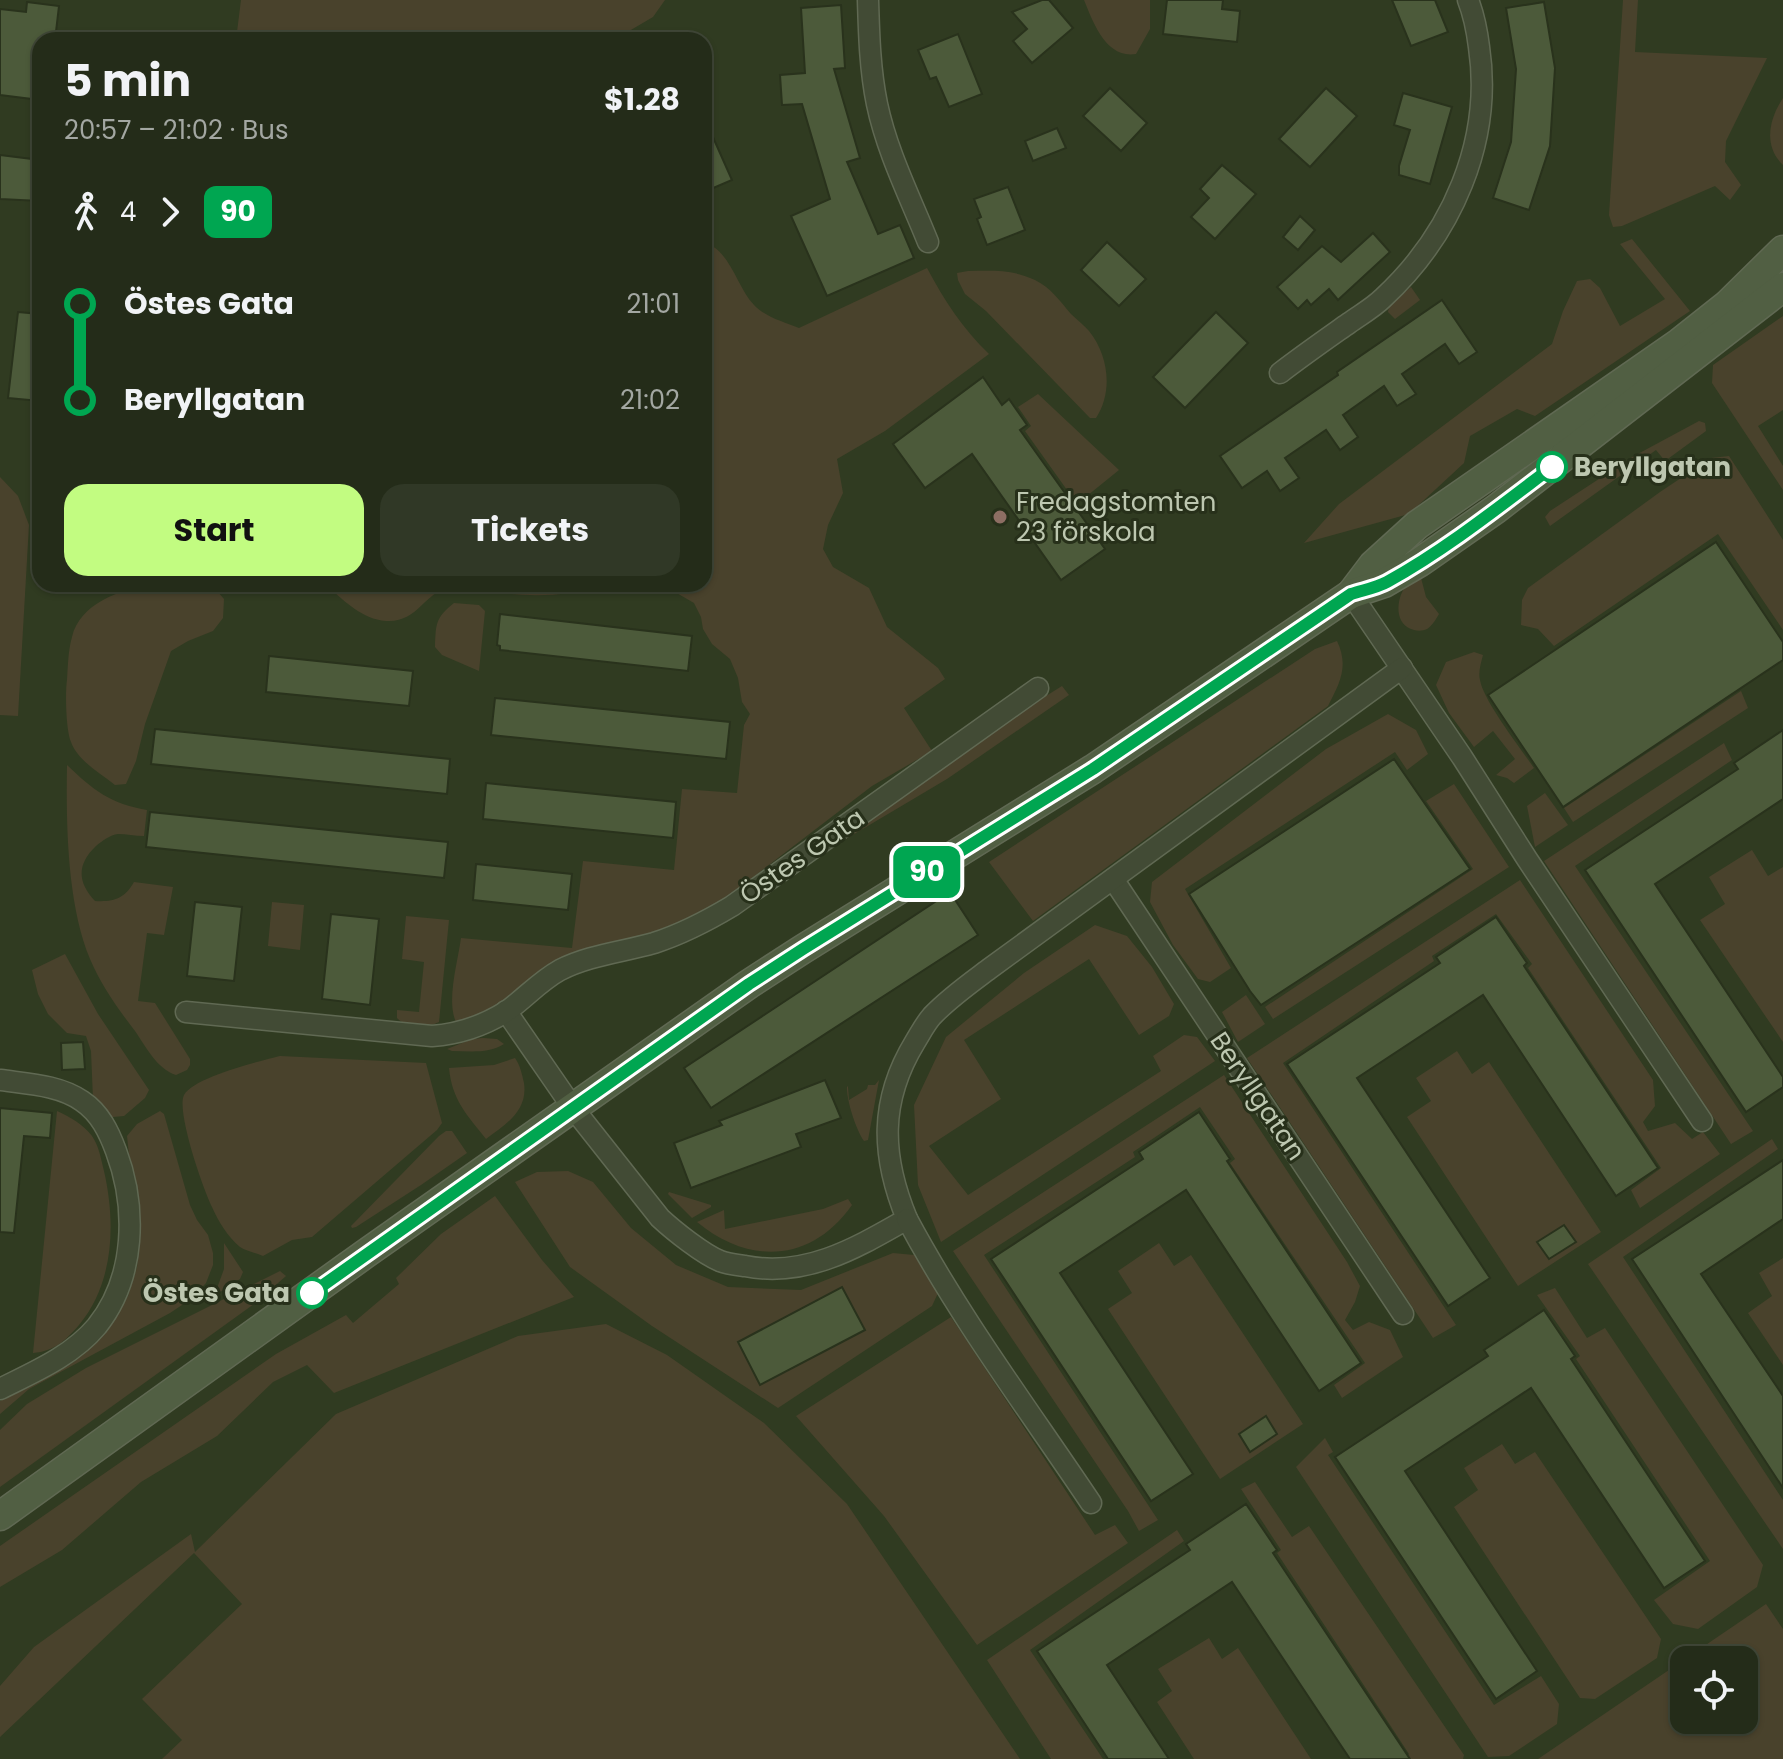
<!DOCTYPE html>
<meta charset="utf-8">
<style>
:root{--surface:#242c19;--page:#303826;--text:#f1f3f6;--muted:#a3a7a2;--line:#414838;--accent:#c2fc81}
body{margin:0;font-family:Poppins,sans-serif;background:var(--page);color:var(--text);height:100vh;display:flex;flex-direction:column;font-size:30px;white-space:nowrap}
*{box-sizing:border-box;margin:0}
p{font-size:26px;color:var(--muted)}
.icon{flex:none;width:44px;height:44px;fill:none;stroke:currentColor;stroke-width:2;stroke-linecap:round;stroke-linejoin:round}
.map{position:relative;flex:1;overflow:hidden}
.sheet{position:absolute;left:32px;top:32px;width:680px;height:560px;display:flex;flex-direction:column;background:var(--surface);border-radius:24px;box-shadow:0 2px 6px #0004,0 0 0 2px var(--line)}
.sheet>*{flex:none}
.badge{padding:0 16px;border-radius:12px;font-size:28px;line-height:52px}
.fabs{position:absolute;left:1670px;top:1646px;display:grid;gap:16px}
.fabs a{display:grid;place-items:center;width:88px;height:88px;border-radius:16px;background:var(--surface);box-shadow:0 2px 6px #0004,0 0 0 2px var(--line);font-size:40px}
.map>.badge{position:absolute;translate:-50% -50%;box-shadow:0 0 0 4px #fff}
.legs{display:flex;align-items:center;gap:12px;height:88px;padding:0 32px;font-size:26px}
.legs p{margin-inline-start:auto}
.headline{display:flex;align-items:center;justify-content:space-between;height:136px;padding:0 32px}
h1{font-size:44px;font-weight:700;line-height:60px}
.button{display:flex;gap:16px;margin-top:auto;padding:16px 32px}
.button a{flex:1;height:92px;border-radius:24px;background:var(--accent);color:#111;font-size:32px;font-weight:700;line-height:92px;text-align:center}
.button a+a{background:var(--page);color:var(--text)}
ul{padding:0 32px;list-style:none}
li{display:flex;align-items:center;gap:28px;height:96px;font-size:30px}
li i{display:grid;place-items:center;width:12px;height:100%;margin:0 10px;background:currentColor}
li i::after{content:'';width:20px;height:20px;margin:-10px;border:6px solid;border-radius:50%;background:var(--surface)}
li p{margin-inline-start:auto}
li:first-child i{background:linear-gradient(#0000 50%,currentColor 0)}
li:last-child i{background:linear-gradient(currentColor 50%,#0000 0)}
.map>svg:first-child{display:block}
</style>
<div class="map">
<svg width="1783" height="1759" viewBox="0 0 1783 1759">
<rect width="100%" height="100%" fill="#303b21"/>
<!-- green -->
<g fill="#49422c" fill-rule="evenodd">
<polygon points="241,0 665,0 653,17 624,34 620,40 236,40"/>
<path d="M1084,0H1150V29L1136,54C1106,59 1093,22 1084,0Z"/>
<polygon points="1623,0 1638,0 1635,52 1767,58 1726,141 1725,162 1741,185 1730,200 1715,186 1622,226 1613,227 1609,215"/>
<path d="M1783,98V165C1763,146 1769,119 1783,98Z"/>
<polygon points="1632,239 1690,311 1535,416 1517,409 1470,436 1464,463 1409,514 1304,543 1339,504 1552,344 1563,311 1577,281 1590,279 1600,288 1620,326 1665,299 1620,244"/>
<path d="M704,242C731,251 736,286 754,305C765,317 784,322 799,328L927,268C944,300 963,329 989,354L885,431L837,459L843,493L828,525L823,549L833,567L869,588L887,627L938,668L945,679L904,708L932,751L872,786L710,910L462,1024L456,1022C446,1001 458,961 461,938L572,948L583,861L674,870L682,789L737,793L744,725L750,714L742,702L738,678L730,659L712,644L703,629L701,617L694,603L661,584H704Z"/>
<path d="M968,271C993,271 1012,269 1035,280C1051,288 1060,301 1071,314C1077,320 1084,325 1089,331C1109,356 1113,392 1096,418H1090L986,311L965,294L958,280L957,273Z"/>
<polygon points="1411,287 1420,300 1395,319 1388,312 1389,305"/>
<polygon points="1783,316 1783,410 1758,426 1783,466 1783,490 1712,383 1713,365"/>
<polygon points="1038,394 1119,470 1077,504 1025,431 1031,426 1018,407"/>
<polygon points="1699,421 1705,423 1706,431 1665,461 1656,450 1550,526 1545,517 1550,511 1634,456"/>
<polygon points="1729,456 1783,540 1783,630 1718,534 1554,646 1538,629 1521,625 1522,600 1528,588 1660,492 1711,458"/>
<polygon points="0,477 18,496 29,525 18,716 0,715"/>
<path d="M1420,574L1426,597L1439,614C1436,619 1432,626 1427,629C1423,631 1418,631 1414,630C1394,625 1396,600 1405,587C1409,581 1414,578 1420,574Z"/>
<path d="M150,584H211L224,599L223,618L213,631L188,641L171,651L145,724L136,761L126,784L115,785C100,773 78,761 71,742C66,731 65,693 67,680C68,666 68,651 72,637C80,603 121,590 150,584Z"/>
<path d="M327,584H595C569,599 522,596 492,592C479,591 463,586 449,588C424,592 418,623 386,621C362,619 346,602 329,588Z"/>
<path d="M454,603L479,605L485,611L479,671L442,655L435,647C436,624 435,618 454,603Z"/>
<path d="M1337,641C1349,666 1340,683 1328,706L1033,921L989,862L1315,649Z"/>
<path d="M1474,652L1483,655C1481,663 1478,672 1480,680C1483,700 1521,749 1534,768L1514,783L1507,778L1496,775L1515,759L1493,731L1474,747L1449,713L1436,685L1446,662Z"/>
<polygon points="1062,686 1069,695 947,779 829,849 1030,706"/>
<polygon points="1741,691 1748,708 1573,822 1564,808"/>
<polygon points="1388,714 1416,730 1428,754 1407,770 1395,752 1185,889 1231,968 1210,982 1198,979 1173,945 1150,902 1152,882 1326,749"/>
<polygon points="1724,743 1732,760 1575,866 1753,1131 1731,1144 1544,861"/>
<path d="M67,765C93,790 111,804 147,810L144,836C135,836 126,834 118,834C110,835 102,841 96,846C77,864 77,882 95,901C114,902 124,899 134,882L173,887L164,935L147,933L138,1001L155,1003L190,1059V1065L187,1070L176,1075C157,1069 146,1047 135,1031C118,1009 101,985 90,959C67,904 66,824 67,765Z"/>
<polygon points="1454,784 1509,867 1273,1019 1265,1007 1473,869 1426,801"/>
<polygon points="1545,793 1568,825 1535,847 1527,806"/>
<polygon points="1752,850 1768,876 1783,867 1783,1042 1700,920 1725,904 1709,877"/>
<polygon points="1520,880 1653,1080 1655,1106 1643,1122 1648,1131 1675,1123 1692,1139 1703,1132 1720,1154 1640,1208 1631,1190 1661,1168 1528,968 1532,964 1496,914 1432,956 1434,961 1283,1063 1456,1325 1433,1338 1247,1058"/>
<polygon points="272,902 304,905 300,950 268,946"/>
<path d="M406,916L449,920L439,1022C428,1028 406,1028 397,1018V1010L419,1012L424,962L402,959Z"/>
<polygon points="1095,925 1127,936 1152,967 1174,1004 1169,1016 1139,1035 1089,959 964,1040 1001,1099 929,1146 968,1195 1161,1071 1153,1056 1184,1035 1197,1037 1215,1061 941,1242 918,1185 914,1105 946,1037 1024,973"/>
<polygon points="65,954 98,1014 149,1090 145,1098 124,1116 113,1117 103,1114 93,1099 91,1051 86,1036 67,1033 48,1014 38,994 32,970"/>
<polygon points="1246,995 1265,1024 1238,1042 1222,1012"/>
<path d="M483,1038L497,1039L504,1044C489,1054 469,1051 452,1051L447,1049L472,1039Z"/>
<polygon points="1457,1051 1472,1074 1489,1062 1601,1232 1518,1286 1407,1117 1431,1101 1416,1078"/>
<path d="M280,1056L426,1063L442,1123L437,1130L312,1237L292,1240L263,1256C256,1253 246,1251 240,1247C228,1237 218,1221 212,1207C203,1189 176,1111 184,1095C194,1077 260,1061 280,1056Z"/>
<path d="M515,1058C520,1065 522,1074 524,1083C528,1111 506,1124 486,1139C467,1115 452,1100 449,1068L494,1065Z"/>
<polygon points="1224,1075 1347,1262 1360,1286 1355,1302 1345,1320 1353,1330 1369,1322 1390,1330 1403,1357 1342,1398 1334,1385 1365,1363 1230,1163 1235,1159 1200,1107 1133,1152 1135,1157 984,1255 1158,1520 1139,1531 1128,1511 953,1251"/>
<path d="M879,1080L868,1140L864,1141C856,1130 846,1099 847,1086L848,1087L849,1100L867,1089L868,1085H875Z"/>
<path d="M57,1111C70,1117 83,1124 92,1136C99,1146 101,1159 104,1171C116,1223 114,1283 79,1325C65,1341 55,1351 33,1353Z"/>
<polygon points="160,1111 164,1114 190,1205 197,1220 208,1235 213,1253 213,1265 206,1283 191,1299 170,1313 29,1389 0,1414 0,1401 54,1371 119,1311 128,1296 137,1267 140,1226 138,1197 134,1174 129,1155 127,1136 137,1124"/>
<polygon points="446,1131 452,1131 467,1153 421,1185 356,1227 352,1228 351,1226 439,1136"/>
<polygon points="1772,1139 1778,1149 1623,1257 1783,1500 1783,1549 1588,1264"/>
<polygon points="568,1171 593,1182 631,1228 676,1265 728,1287 801,1290 893,1253 914,1255 938,1293 932,1306 778,1408 652,1326 570,1267 515,1182 537,1172"/>
<polygon points="669,1192 711,1205 711,1207 692,1218 668,1194"/>
<polygon points="495,1196 542,1260 574,1297 334,1393 307,1365 273,1382 217,1436 141,1482 62,1550 0,1587 0,1546 276,1354 346,1315 353,1323 399,1284 396,1278 441,1234"/>
<path d="M848,1199L852,1205C812,1262 750,1266 697,1222L724,1210L725,1229L823,1209Z"/>
<polygon points="224,1243 243,1272 240,1279 217,1294 215,1293 216,1291 224,1269"/>
<polygon points="1159,1243 1174,1266 1191,1255 1303,1424 1220,1479 1108,1309 1132,1293 1118,1271"/>
<polygon points="1783,1258 1783,1365 1748,1313 1772,1296 1759,1273"/>
<polygon points="280,1271 286,1276 254,1304 0,1487 0,1430 27,1404 86,1368"/>
<polygon points="1555,1288 1587,1338 1605,1328 1763,1565 1757,1587 1698,1629 1673,1624 1654,1600 1710,1561 1576,1359 1580,1356 1537,1295"/>
<polygon points="951,1317 1095,1535 1115,1525 1128,1543 977,1645 884,1516 796,1416"/>
<polygon points="606,1324 667,1355 764,1423 847,1504 1020,1759 162,1759 182,1740 142,1699 242,1604 194,1553 0,1737 0,1686 34,1647 191,1534 195,1552 336,1414 518,1336"/>
<polygon points="1325,1438 1333,1452 1328,1455 1494,1705 1541,1676 1559,1704 1557,1724 1509,1756 1488,1757 1296,1467"/>
<polygon points="1502,1444 1515,1464 1535,1452 1661,1639 1657,1658 1595,1699 1580,1698 1454,1507 1478,1490 1464,1468"/>
<polygon points="1255,1482 1292,1537 1309,1526 1464,1755 1463,1759 1404,1759 1409,1754 1277,1553 1281,1550 1241,1489"/>
<polygon points="1177,1530 1184,1541 1030,1650 1103,1759 1051,1759 987,1660"/>
<path d="M1766,1604L1783,1629V1759H1538ZM1684,1660H1744V1720H1684Z"/>
<polygon points="1209,1638 1222,1659 1238,1648 1311,1759 1194,1759 1157,1702 1172,1691 1158,1669"/>
</g>
<!-- building -->
<g fill="#4c5a3a" stroke="#29321c" stroke-width="2">
<polygon points="1042,0 1049,0 1073,28 1032,63 1013,41 1027,29 1012,12"/>
<polygon points="1167,0 1223,0 1222,9 1240,11 1237,42 1163,34"/>
<polygon points="1392,0 1435,0 1448,32 1411,46"/>
<polygon points="27,2 59,6 55,40 40,40 40,100 0,95 0,9 26,12"/>
<polygon points="1544,2 1555,68 1550,146 1529,210 1493,198 1511,142 1516,69 1506,8"/>
<polygon points="841,5 845,68 834,69 860,158 847,162 878,234 900,225 914,258 827,296 791,216 830,199 802,104 782,105 780,75 805,73 801,8"/>
<polygon points="958,34 982,94 949,107 936,77 930,79 918,50"/>
<polygon points="1110,88 1147,123 1121,151 1083,116"/>
<polygon points="1326,88 1357,116 1310,167 1279,139"/>
<polygon points="1403,93 1452,107 1430,184 1399,175 1399,166 1410,130 1394,125"/>
<polygon points="704,117 732,180 704,192"/>
<polygon points="1057,128 1066,148 1033,161 1025,141"/>
<polygon points="0,155 40,160 40,201 0,199"/>
<polygon points="1222,165 1256,194 1215,239 1191,217 1209,198 1200,189"/>
<polygon points="1008,187 1025,230 987,245 977,219 981,217 974,199"/>
<polygon points="1300,216 1315,230 1298,250 1283,237"/>
<polygon points="1373,233 1390,252 1338,300 1329,289 1311,305 1307,300 1298,309 1277,287 1322,246 1341,262"/>
<polygon points="1107,242 1146,279 1119,306 1081,270"/>
<polygon points="1442,300 1477,352 1459,364 1445,344 1402,374 1416,394 1397,406 1384,386 1343,415 1358,437 1340,450 1326,430 1285,458 1299,478 1280,491 1267,471 1242,488 1220,456 1338,375 1337,372"/>
<polygon points="18,312 40,314 40,401 8,398"/>
<polygon points="1216,312 1248,343 1185,408 1153,377"/>
<polygon points="983,377 1002,405 1009,399 1027,425 1020,430 1105,549 1061,580 972,454 925,488 893,444"/>
<polygon points="1716,542 1783,642 1783,660 1563,807 1488,695"/>
<polygon points="500,614 692,636 688,671 500,650 500,646 497,645"/>
<polygon points="269,656 413,671 409,706 266,692"/>
<polygon points="495,698 730,722 726,759 491,735"/>
<polygon points="155,729 450,759 447,794 151,764"/>
<polygon points="1783,730 1783,799 1655,884 1783,1077 1783,1087 1746,1112 1585,870 1738,769 1734,763"/>
<polygon points="1394,759 1470,869 1261,1005 1250,991 1189,894"/>
<polygon points="486,783 676,802 673,838 483,819"/>
<polygon points="150,812 448,842 444,878 146,847"/>
<polygon points="476,864 572,874 568,910 473,900"/>
<polygon points="950,892 978,935 711,1108 684,1068"/>
<polygon points="195,902 242,907 234,981 187,976"/>
<polygon points="331,914 379,919 370,1005 322,999"/>
<polygon points="1496,917 1527,963 1524,966 1658,1168 1616,1196 1483,995 1357,1078 1490,1278 1448,1306 1287,1064 1440,963 1436,957"/>
<polygon points="83,1042 85,1069 62,1070 61,1043"/>
<polygon points="825,1080 841,1118 796,1134 801,1147 691,1188 674,1143 722,1125 719,1121"/>
<polygon points="0,1108 52,1113 50,1138 24,1136 14,1233 0,1232"/>
<polygon points="1199,1112 1230,1159 1227,1161 1361,1363 1319,1391 1186,1190 1060,1273 1193,1474 1151,1501 991,1259 1143,1159 1139,1152"/>
<polygon points="1783,1160 1783,1219 1701,1274 1783,1396 1783,1488 1632,1259"/>
<polygon points="1564,1225 1576,1242 1549,1259 1537,1242"/>
<polygon points="842,1287 865,1330 760,1385 738,1342"/>
<polygon points="1544,1310 1575,1356 1571,1359 1705,1561 1664,1588 1531,1388 1405,1471 1537,1671 1496,1699 1335,1457 1488,1356 1484,1350"/>
<polygon points="1266,1416 1277,1434 1250,1452 1239,1434"/>
<polygon points="1246,1504 1277,1550 1273,1553 1410,1759 1350,1759 1232,1582 1107,1665 1169,1759 1108,1759 1037,1651 1190,1550 1186,1544"/>
</g>
<g fill="none" stroke-linecap="round" stroke-linejoin="round">
<!-- street casing -->
<g stroke="#606953" stroke-width="23">
<g id="street">
<path d="M868,0C869,35 870,70 877,104C887,152 910,197 928,242"/>
<path d="M1280,373C1302,356 1325,340 1349,323C1360,315 1373,308 1383,298C1452,234 1493,141 1479,47C1477,31 1474,15 1468,0"/>
<polyline points="1351,594 1462,757 1527,859 1702,1121"/>
<polyline points="1113,879 1403,1314"/>
<path d="M506,1011L573,1108L660,1218C674,1231 703,1254 720,1261C727,1264 737,1265 745,1266C806,1278 856,1248 907,1219C881,1156 879,1101 915,1042C920,1034 925,1024 932,1016C949,998 969,984 989,969L1402,668"/>
<path d="M186,1012L432,1036C458,1034 485,1025 507,1011C525,998 540,981 560,970C589,955 623,952 654,943C682,934 707,921 732,906L1038,688"/>
<path d="M0,1080C28,1084 59,1085 82,1101C100,1113 109,1132 116,1151C137,1207 136,1277 97,1326C72,1356 34,1372 0,1389"/>
<path d="M907,1219C960,1318 1028,1409 1091,1503"/>
</g>
</g>
<!-- secondary casing -->
<g stroke="#606953" stroke-width="31">
<g id="secondary">
<polyline points="1351,594 1373,565 1417,525 1679,343 1727,305 1783,250"/>
<polyline points="0,1516 365,1254 749,984 803,949 1093,769 1351,594 1384,583 1420,562 1496,509 1783,287"/>
</g>
</g>
<!-- street -->
<use href="#street" stroke="#424b35" stroke-width="20"/>
<!-- secondary -->
<use href="#secondary" stroke="#515f43" stroke-width="28"/>
</g>
<g fill="none" stroke-linecap="round" stroke-linejoin="round">
<!-- line-1 casing -->
<g stroke="#fff" stroke-width="18">
<path id="line-1" d="M312,1293L749,984L803,949L1093,769L1351,594C1363,590 1376,588 1387,582C1445,550 1499,507 1552,467"/>
</g>
<!-- line-1 -->
<use href="#line-1" stroke="#00a651" stroke-width="12"/>
</g>
<!-- markers -->
<g fill="#fff" stroke="#00a651" stroke-width="4">
<circle cx="1552" cy="467" r="14"/>
<circle cx="312" cy="1293" r="14"/>
</g>
<circle fill="#8d6e63" stroke="#27301a" stroke-width="3" cx="1000" cy="517" r="8"/>
<g text-anchor="middle" stroke-width="6" stroke-linejoin="round" paint-order="stroke">
<!-- stop labels -->
<g font-size="26" font-weight="bold" fill="#bdc7b0" stroke="#27301a" text-anchor="start">
<text x="1574" y="476">Beryllgatan</text>
<text x="290" y="1302" text-anchor="end">Östes Gata</text>
</g>
<!-- poi labels -->
<g font-size="26" fill="#bdc7b0" stroke="#27301a" text-anchor="start">
<text x="1016" y="511">Fredagstomten<tspan x="1016" dy="30">23 förskola</tspan></text>
</g>
<!-- street labels -->
<g font-size="26" fill="#bdc7b0" stroke="#27301a">
<text transform="translate(802 856) rotate(-35)" y="9">Östes Gata</text>
<text transform="translate(1258 1096) rotate(56)" y="9">Beryllgatan</text>
</g>
</g>
</svg>
<div class="fabs">
<a><svg class="icon" aria-label="locate" viewBox="0 0 24 24"><circle cx="12" cy="12" r="6"/><path d="M12 2v4M12 18v4M2 12h4M18 12h4"/></svg></a>
</div>
<b class="badge" style="left:927px;top:872px;background:#00a651;color:#fff">90</b>
<section class="sheet">
<div class="headline"><div><h1>5 min</h1><p>20:57 – 21:02 · Bus</p></div><b>$1.28</b></div>
<div class="legs"><svg class="icon" aria-label="walk" viewBox="0 0 24 24"><circle cx="13" cy="4" r="2"/><path d="M13 8l-2 6 4 7M11 14l-3 7M7 12l3-4h3l4 4"/></svg>4<svg class="icon" aria-label="forward" viewBox="0 0 24 24"><path d="M9 5l7 7-7 7"/></svg><b class="badge" style="background:#00a651;color:#fff">90</b></div>
<ul>
<li><i style="color:#00a651"></i><b>Östes Gata</b><p>21:01</p></li>
<li><i style="color:#00a651"></i><b>Beryllgatan</b><p>21:02</p></li>
</ul>
<div class="button"><a>Start</a><a>Tickets</a></div>
</section>
</div>
